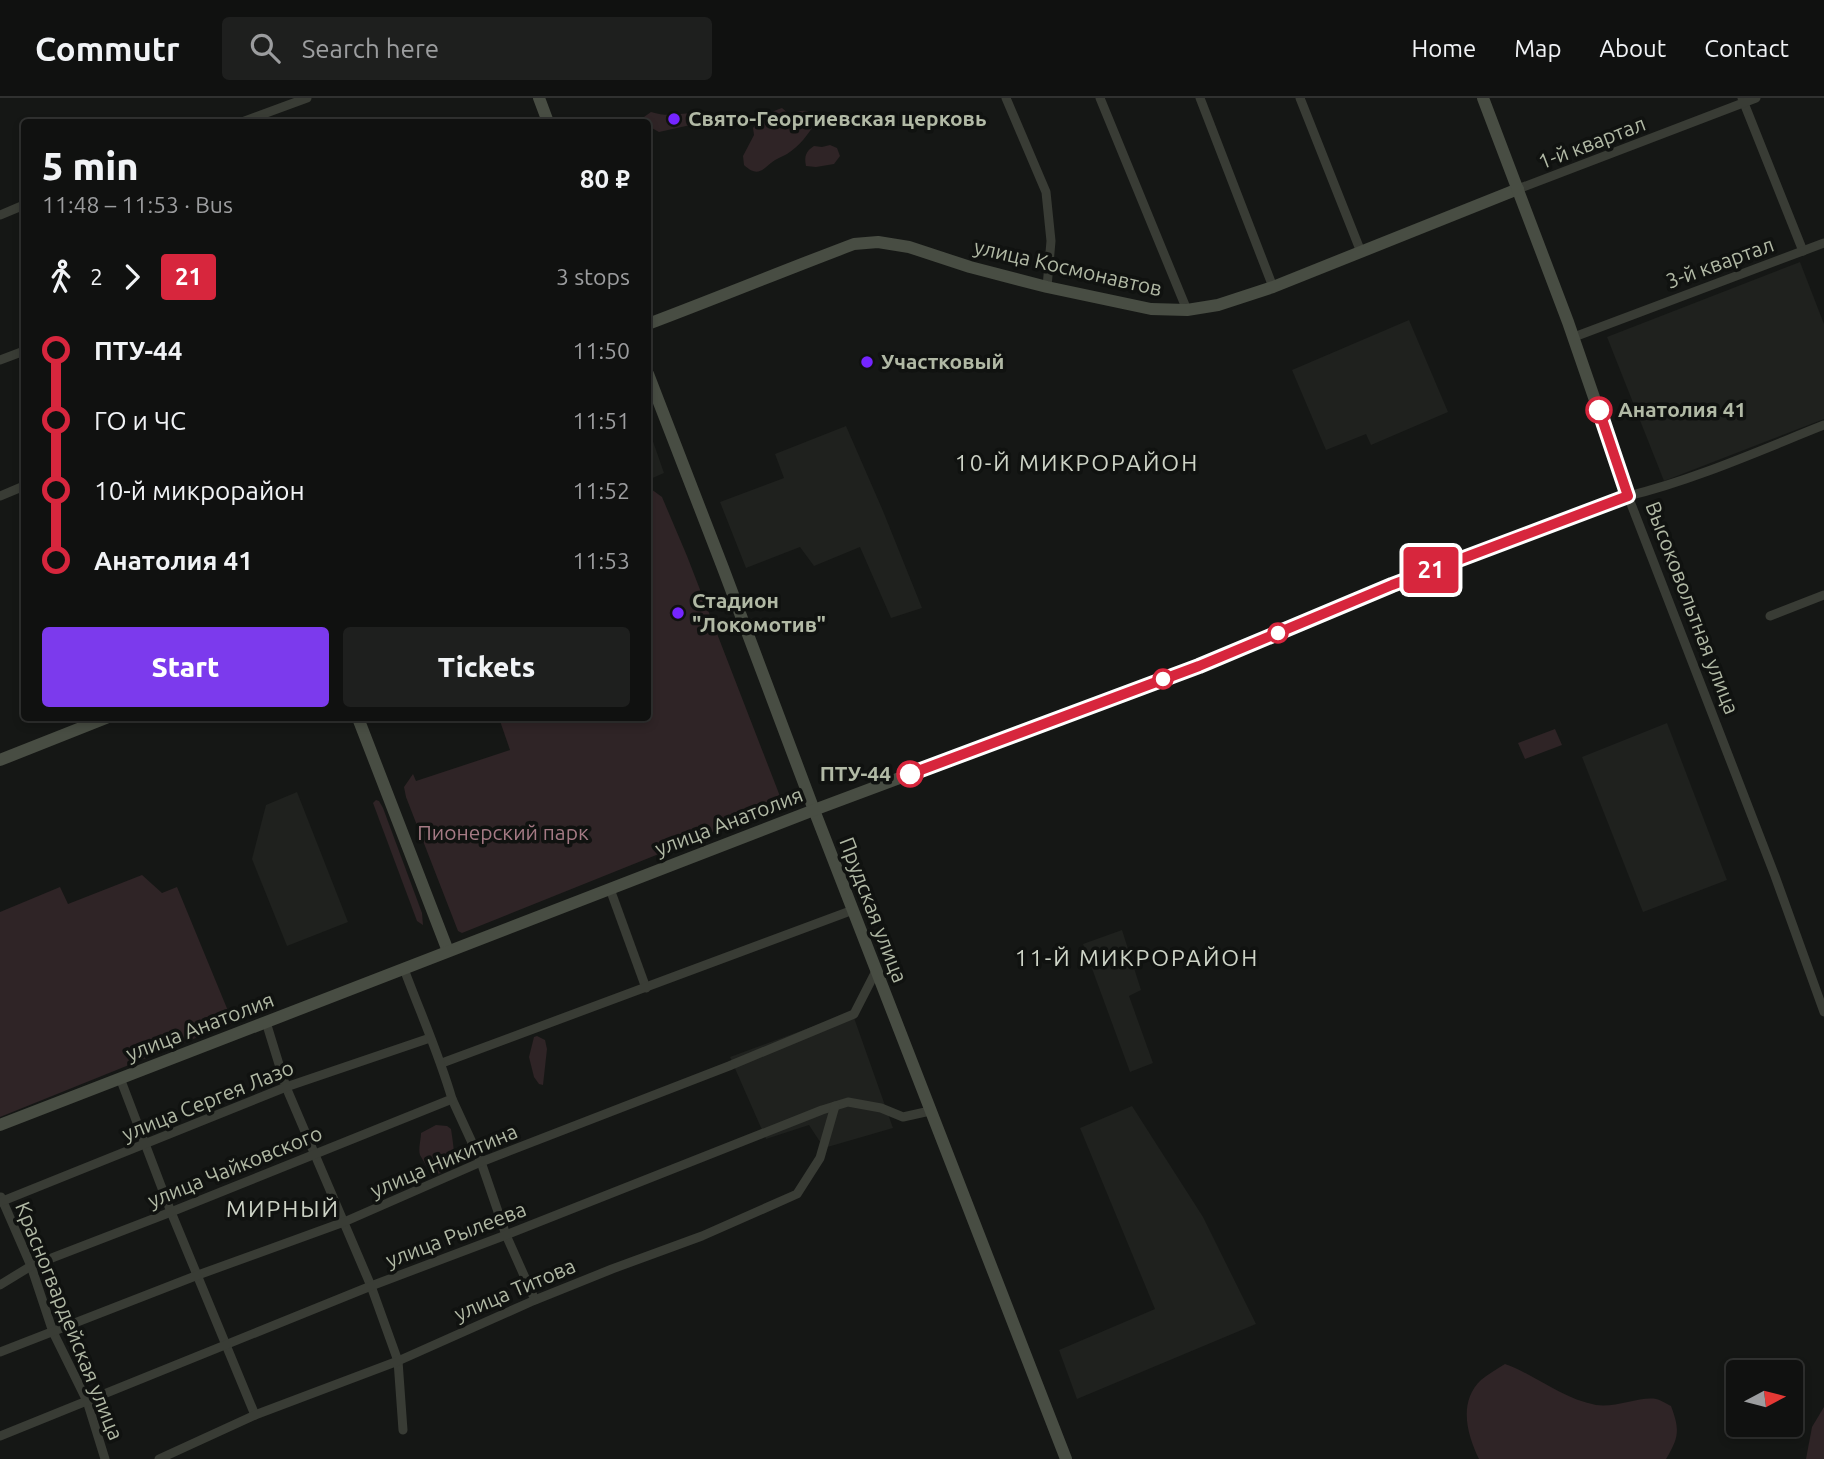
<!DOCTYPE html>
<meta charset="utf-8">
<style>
:root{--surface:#101110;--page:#1e1f1e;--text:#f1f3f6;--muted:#9c9d9f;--line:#303130;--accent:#7c3aed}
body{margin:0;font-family:Ubuntu,sans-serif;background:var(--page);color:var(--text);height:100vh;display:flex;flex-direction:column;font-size:26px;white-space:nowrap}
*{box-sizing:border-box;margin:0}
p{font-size:23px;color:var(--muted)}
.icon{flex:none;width:38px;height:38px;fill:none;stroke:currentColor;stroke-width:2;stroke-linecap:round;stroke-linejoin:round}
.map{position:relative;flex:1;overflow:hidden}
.drawer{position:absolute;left:21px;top:21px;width:630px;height:602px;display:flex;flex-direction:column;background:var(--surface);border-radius:7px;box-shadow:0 4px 10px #0003,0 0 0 2px var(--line)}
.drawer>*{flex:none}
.badge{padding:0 14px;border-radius:5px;font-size:24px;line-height:46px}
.needle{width:46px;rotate:83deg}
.tools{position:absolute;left:1726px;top:1262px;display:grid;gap:14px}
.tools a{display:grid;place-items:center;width:77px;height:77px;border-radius:7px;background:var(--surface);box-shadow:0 4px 10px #0003,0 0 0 2px var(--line);font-size:35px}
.map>.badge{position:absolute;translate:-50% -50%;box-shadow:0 0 0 4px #fff}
.legs{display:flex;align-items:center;gap:10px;height:77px;padding:0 21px;font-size:23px}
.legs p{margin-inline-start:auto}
.head{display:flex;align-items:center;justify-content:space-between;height:119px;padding:0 21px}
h1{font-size:38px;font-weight:800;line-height:52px}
.button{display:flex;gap:14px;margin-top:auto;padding:14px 21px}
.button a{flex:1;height:80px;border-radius:7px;background:var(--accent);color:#fff;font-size:28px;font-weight:800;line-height:80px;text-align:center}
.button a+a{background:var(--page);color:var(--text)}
ul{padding:0 21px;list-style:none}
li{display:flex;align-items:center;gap:24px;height:70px;font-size:26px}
li i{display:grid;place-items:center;width:10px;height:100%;margin:0 9px;background:currentColor}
li i::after{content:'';width:18px;height:18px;margin:-9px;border:5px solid;border-radius:50%;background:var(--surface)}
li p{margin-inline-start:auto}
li:first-child i{background:linear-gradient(#0000 50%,currentColor 0)}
li:last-child i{background:linear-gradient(currentColor 50%,#0000 0)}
header{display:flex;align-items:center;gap:42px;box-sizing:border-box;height:98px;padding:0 35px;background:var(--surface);border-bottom:2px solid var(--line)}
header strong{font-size:33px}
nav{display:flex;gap:38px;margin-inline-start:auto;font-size:24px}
.search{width:490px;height:63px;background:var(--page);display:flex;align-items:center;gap:18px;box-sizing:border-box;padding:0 24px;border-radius:7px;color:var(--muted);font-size:26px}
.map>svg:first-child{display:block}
</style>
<header>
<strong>Commutr</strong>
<div class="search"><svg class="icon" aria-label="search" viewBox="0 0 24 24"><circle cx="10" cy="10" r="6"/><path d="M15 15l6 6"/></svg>Search here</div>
<nav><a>Home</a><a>Map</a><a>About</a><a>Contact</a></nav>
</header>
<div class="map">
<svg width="1824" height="1361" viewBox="0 0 1824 1361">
<rect width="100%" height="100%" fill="#151715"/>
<!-- built -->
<g fill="#1f211e">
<polygon points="1800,164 1824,226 1824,321 1664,383 1607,239"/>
<polygon points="1409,222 1448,314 1371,347 1366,336 1326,352 1292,272"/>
<polygon points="846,328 883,413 922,510 891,520 860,449 814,468 800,449 746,470 720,404 784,380 775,356"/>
<polygon points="648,329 664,375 648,382"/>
<polygon points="1667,625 1727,782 1643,814 1582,659"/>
<polygon points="297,694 348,824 287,848 252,761 266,707"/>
<polygon points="1122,832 1141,892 1129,898 1153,965 1130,974 1083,846"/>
<polygon points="852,914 893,1030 824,1050 809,1027 766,1041 730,959"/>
<polygon points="1132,1008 1203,1119 1256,1226 1077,1301 1059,1252 1155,1211 1080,1030"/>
</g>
<!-- green -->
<g fill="#2f2426">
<path d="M782,10L789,16C802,12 809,9 817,23C808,36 800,48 787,56C784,58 780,59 777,61C764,68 760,82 744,67L743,58L754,37L753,30L762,17C770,17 774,12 782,10Z"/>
<path d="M651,14C667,19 676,16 693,15L695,26L659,34L648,28V24H642L644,19Z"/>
<path d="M830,47L837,50L840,58L834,66L816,69L806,68C804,58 806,53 814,48L822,49Z"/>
<polygon points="651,391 662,399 687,458 783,706 462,835 458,833 406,699 404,689 413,676 416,683 510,652 499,620 648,620 648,392"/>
<polygon points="1555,631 1562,647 1525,661 1518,645"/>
<polygon points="376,702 379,703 383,710 422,815 423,827 417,823 373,705"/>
<polygon points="142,777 162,795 177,789 233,925 0,1019 0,814 60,789 68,806"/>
<polygon points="537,938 545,942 547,951 543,987 539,986 534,979 529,959 534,939"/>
<path d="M436,1027L447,1028L451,1031C452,1038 455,1056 454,1063C452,1072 440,1078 432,1075C430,1074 421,1059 420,1057C418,1051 421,1041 421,1035Z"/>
<path d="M1505,1266C1536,1277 1562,1301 1596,1307C1616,1310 1641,1298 1656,1301C1661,1302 1667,1306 1671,1308C1680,1332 1679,1339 1666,1361H1479C1467,1336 1458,1304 1481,1282C1488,1276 1497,1271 1505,1266Z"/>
<polygon points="1824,1309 1824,1361 1806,1361 1812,1329"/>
</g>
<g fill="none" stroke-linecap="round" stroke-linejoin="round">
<!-- street -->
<g stroke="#393c35" stroke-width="9">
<polyline points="1006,0 1046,94 1051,143 1047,189"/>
<polyline points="1100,0 1187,212"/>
<polyline points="1200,0 1273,189"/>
<polyline points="1300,0 1361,154"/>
<polyline points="1742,0 1803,153"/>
<polyline points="242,24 307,0"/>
<polyline points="1518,91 1756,0"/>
<polyline points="0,117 24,107"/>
<polyline points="1574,239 1824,145"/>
<polyline points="0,262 24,253"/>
<path d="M1824,327C1761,352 1694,382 1628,398L1775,778L1824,914"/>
<polyline points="0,398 24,388"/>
<polyline points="1770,518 1824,497"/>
<polyline points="610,791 646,890"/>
<polyline points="266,924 286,989 371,1188 398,1263 403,1332"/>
<polyline points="442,965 853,812"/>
<polyline points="120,980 171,1114 255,1317"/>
<polyline points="452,1001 481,1064 506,1137 535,1202"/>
<polyline points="1,1099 31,1168 53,1234 87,1303 105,1361"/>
<polyline points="0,1104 286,989 430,940"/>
<path d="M0,1187L31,1168L171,1114L452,1001C439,956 420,914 404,871"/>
<polyline points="0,1254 198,1177 344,1124 481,1064 729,968 854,916 876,873"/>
<polyline points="0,1338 371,1188 506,1137 822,1012 848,1004 881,1010 903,1019 930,1013"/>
<polyline points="159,1361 255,1317 398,1263 535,1202 612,1171 702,1138 797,1096 820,1060 835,1008"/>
</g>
<!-- secondary -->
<g stroke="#484d43" stroke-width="12">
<polyline points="539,0 548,24"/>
<path d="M648,226C717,200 785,172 854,146L878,144L909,149L970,169L1047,189L1151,211L1187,212L1218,207L1273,189L1518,91"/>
<polyline points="648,276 723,470 814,712 1066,1361"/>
<polyline points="358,620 448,853"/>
<polyline points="0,662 106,620"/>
<polyline points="0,1027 814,712 1199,568 1392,487 1628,398 1568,224 1483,0"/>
</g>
</g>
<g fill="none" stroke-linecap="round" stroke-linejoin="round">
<!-- line-1 casing -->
<g stroke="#fff" stroke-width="16">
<polyline id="line-1" points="910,676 1199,568 1392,487 1628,398 1599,312"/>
</g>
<!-- line-1 -->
<use href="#line-1" stroke="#d7263d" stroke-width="10"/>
</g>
<!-- markers -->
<g fill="#7525ff" stroke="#101210" stroke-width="2.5">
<circle cx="674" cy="21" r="7"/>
<circle cx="867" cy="264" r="7"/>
<circle cx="678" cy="515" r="7"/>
</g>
<g fill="#fff" stroke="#d7263d" stroke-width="3.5">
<circle cx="1599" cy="312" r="12"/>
<circle cx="1278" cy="535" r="9"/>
<circle cx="1163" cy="581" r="9"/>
<circle cx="910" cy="676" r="12"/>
</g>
<g text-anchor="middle" stroke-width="7" stroke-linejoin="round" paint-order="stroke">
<!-- poi labels -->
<g font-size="21" font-weight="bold" fill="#b1b9a5" stroke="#101210" text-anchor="start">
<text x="688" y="28">Свято-Георгиевская церковь</text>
<text x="881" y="271">Участковый</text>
<text x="692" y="510">Стадион<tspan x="692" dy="24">"Локомотив"</tspan></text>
</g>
<!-- street labels -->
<g font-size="21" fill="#b1b9a5" stroke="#101210">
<text transform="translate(1592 45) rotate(-21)" y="7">1-й квартал</text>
<text transform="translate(1720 165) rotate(-20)" y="7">3-й квартал</text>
<text transform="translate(1068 170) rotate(13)" y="7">улица Космонавтов</text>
<text transform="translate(1692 510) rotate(69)" y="7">Высоковольтная улица</text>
<text transform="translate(729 724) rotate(-21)" y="7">улица Анатолия</text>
<text transform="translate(873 812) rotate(69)" y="7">Прудская улица</text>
<text transform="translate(200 929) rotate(-21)" y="7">улица Анатолия</text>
<text transform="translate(208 1003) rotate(-22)" y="7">улица Сергея Лазо</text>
<text transform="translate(444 1063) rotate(-23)" y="7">улица Никитина</text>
<text transform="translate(235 1069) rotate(-22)" y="7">улица Чайковского</text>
<text transform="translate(456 1137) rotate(-21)" y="7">улица Рылеева</text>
<text transform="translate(515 1192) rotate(-23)" y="7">улица Титова</text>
<text transform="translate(69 1223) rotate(68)" y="7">Красногвардейская улица</text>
</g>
<!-- stop labels -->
<g font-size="21" font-weight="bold" fill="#b1b9a5" stroke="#101210" text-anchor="start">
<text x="1618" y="319">Анатолия 41</text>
<text x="891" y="683" text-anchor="end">ПТУ-44</text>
</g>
<!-- park labels -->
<g font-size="21" fill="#a57a84" stroke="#101210">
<text x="503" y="742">Пионерский парк</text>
</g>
<!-- neighbourhood labels -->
<g font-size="23" letter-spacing="2" fill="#ced4c7" stroke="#101210">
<text x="1077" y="373">10-Й МИКРОРАЙОН</text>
<text x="1137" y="868">11-Й МИКРОРАЙОН</text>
<text x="283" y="1119">МИРНЫЙ</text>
</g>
</g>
</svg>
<div class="tools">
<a><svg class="needle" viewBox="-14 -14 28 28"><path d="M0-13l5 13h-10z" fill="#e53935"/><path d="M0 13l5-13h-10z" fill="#9c9d9f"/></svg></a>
</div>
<b class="badge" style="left:1431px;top:472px;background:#d7263d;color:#fff">21</b>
<section class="drawer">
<div class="head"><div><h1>5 min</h1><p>11:48 – 11:53 · Bus</p></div><b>80 ₽</b></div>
<div class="legs"><svg class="icon" aria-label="walk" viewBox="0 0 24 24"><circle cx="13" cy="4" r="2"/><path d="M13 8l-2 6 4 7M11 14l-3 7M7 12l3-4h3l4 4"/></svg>2<svg class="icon" aria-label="forward" viewBox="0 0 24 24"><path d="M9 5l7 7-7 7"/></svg><b class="badge" style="background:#d7263d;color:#fff">21</b><p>3 stops</p></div>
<ul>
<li><i style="color:#d7263d"></i><b>ПТУ-44</b><p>11:50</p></li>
<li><i style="color:#d7263d"></i><span>ГО и ЧС</span><p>11:51</p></li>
<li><i style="color:#d7263d"></i><span>10-й микрорайон</span><p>11:52</p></li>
<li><i style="color:#d7263d"></i><b>Анатолия 41</b><p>11:53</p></li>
</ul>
<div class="button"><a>Start</a><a>Tickets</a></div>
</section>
</div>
